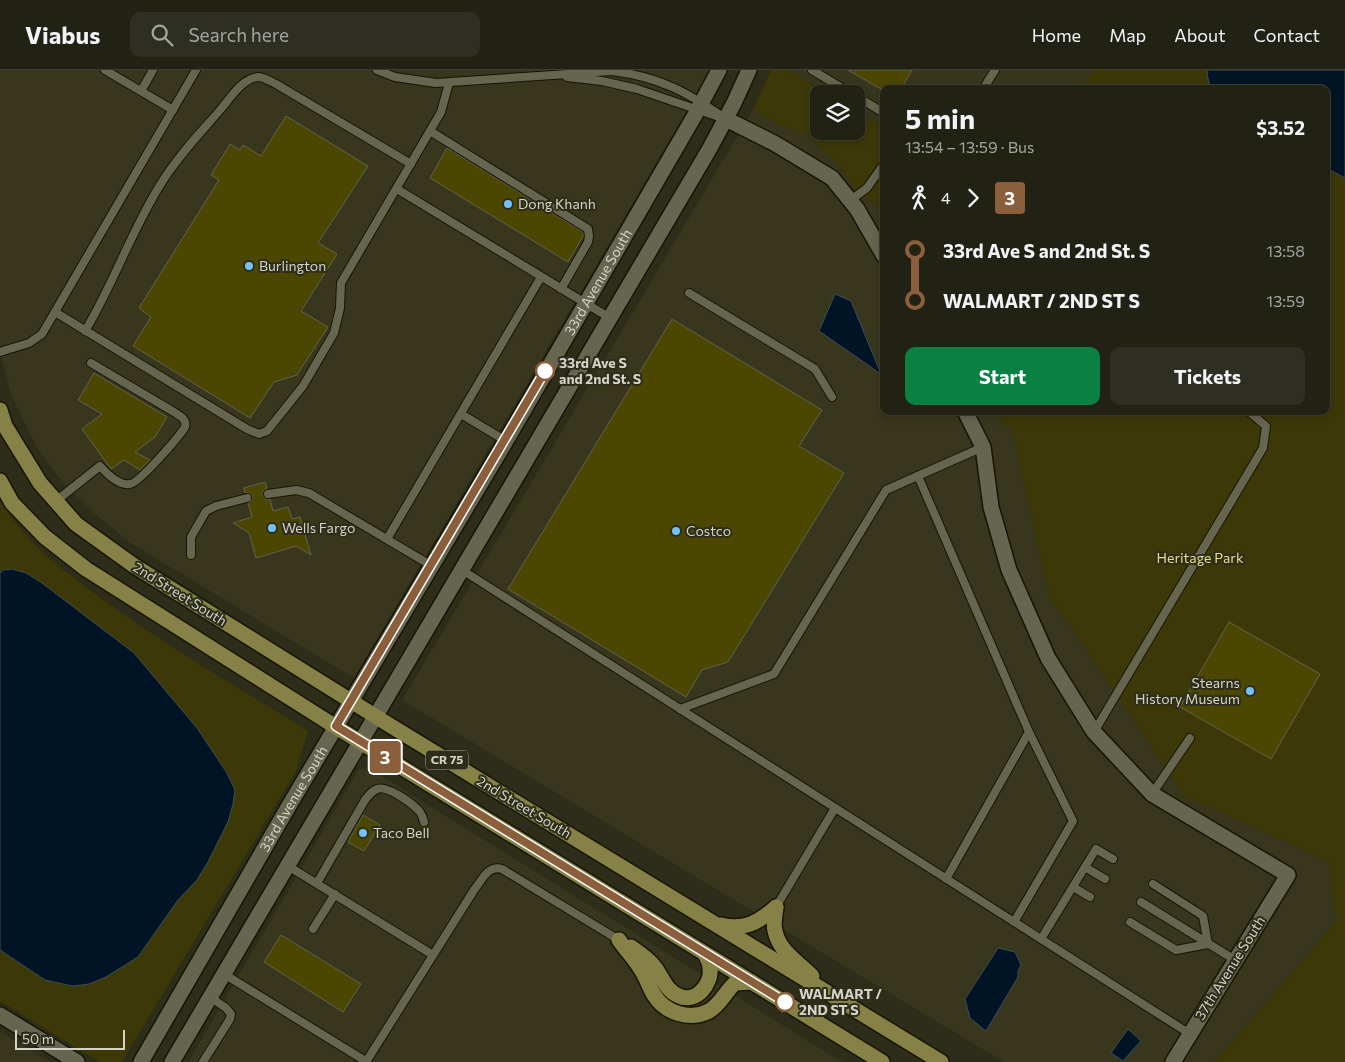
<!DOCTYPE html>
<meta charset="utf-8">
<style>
:root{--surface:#222214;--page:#2e2f22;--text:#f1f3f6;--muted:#a2a4a0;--line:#3f3f34;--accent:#0b8043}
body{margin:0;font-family:Commissioner,sans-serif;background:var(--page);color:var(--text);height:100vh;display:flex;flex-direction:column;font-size:19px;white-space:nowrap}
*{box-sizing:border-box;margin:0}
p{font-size:16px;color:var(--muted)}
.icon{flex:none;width:28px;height:28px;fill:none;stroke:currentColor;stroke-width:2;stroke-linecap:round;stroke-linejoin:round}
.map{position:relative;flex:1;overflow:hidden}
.side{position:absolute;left:880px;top:15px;width:450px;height:330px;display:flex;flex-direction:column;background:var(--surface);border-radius:10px;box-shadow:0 2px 8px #0003,0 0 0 1px var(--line)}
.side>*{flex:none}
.badge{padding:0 10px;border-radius:4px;font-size:18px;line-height:32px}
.controls{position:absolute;left:810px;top:15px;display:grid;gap:10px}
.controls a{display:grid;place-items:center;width:55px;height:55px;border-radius:10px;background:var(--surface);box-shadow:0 2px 8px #0003,0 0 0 1px var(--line);font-size:25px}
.scale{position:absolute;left:15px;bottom:12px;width:110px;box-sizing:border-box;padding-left:5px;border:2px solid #d3d3c7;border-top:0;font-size:14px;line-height:18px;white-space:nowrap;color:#d3d3c7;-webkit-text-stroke:4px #2e2d1a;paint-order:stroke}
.map>.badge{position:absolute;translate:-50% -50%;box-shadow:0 0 0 2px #fff}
.legs{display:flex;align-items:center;gap:8px;height:55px;padding:0 25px;font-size:16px}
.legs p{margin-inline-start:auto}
.summary{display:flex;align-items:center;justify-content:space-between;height:85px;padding:0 25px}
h1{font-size:28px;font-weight:700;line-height:38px}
.action{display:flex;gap:10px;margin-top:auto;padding:10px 25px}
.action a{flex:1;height:58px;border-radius:10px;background:var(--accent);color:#fff;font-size:20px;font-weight:700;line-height:58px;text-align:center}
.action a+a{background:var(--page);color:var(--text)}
ul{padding:0 25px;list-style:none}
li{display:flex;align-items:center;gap:18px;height:50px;font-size:19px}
li i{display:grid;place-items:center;width:8px;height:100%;margin:0 6px;background:currentColor}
li i::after{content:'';width:12px;height:12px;margin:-6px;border:4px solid;border-radius:50%;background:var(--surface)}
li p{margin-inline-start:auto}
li:first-child i{background:linear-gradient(#0000 50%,currentColor 0)}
li:last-child i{background:linear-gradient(currentColor 50%,#0000 0)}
header{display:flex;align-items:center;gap:30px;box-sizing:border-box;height:70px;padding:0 25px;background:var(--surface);border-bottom:1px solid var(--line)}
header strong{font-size:24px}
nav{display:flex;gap:28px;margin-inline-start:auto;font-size:18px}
.search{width:350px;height:45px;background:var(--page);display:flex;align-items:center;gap:12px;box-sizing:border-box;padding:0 18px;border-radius:10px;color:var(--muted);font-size:19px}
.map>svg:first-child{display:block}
</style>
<header>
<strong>Viabus</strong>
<div class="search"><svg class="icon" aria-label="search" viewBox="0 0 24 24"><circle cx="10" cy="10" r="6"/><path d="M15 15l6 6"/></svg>Search here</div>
<nav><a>Home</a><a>Map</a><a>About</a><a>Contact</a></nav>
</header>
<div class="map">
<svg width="1345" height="992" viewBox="0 0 1345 992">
<rect width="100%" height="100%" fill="#2e2d1a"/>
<!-- built -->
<g fill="#38361c">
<polygon points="0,0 710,0 681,51 354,608 132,474 94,443 63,412 37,378 11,325 0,281"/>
<polygon points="787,0 1093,0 1082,19 884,19 884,58 856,41 856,24 828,24"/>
<polygon points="753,40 777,54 810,66 837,94 855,117 884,143 884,341 1008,341 1050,530 1071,557 1184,725 1329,791 1336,852 1214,992 1004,992 402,630"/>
<polygon points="359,699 367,699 378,704 842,992 188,992"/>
<polygon points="0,962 50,992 0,992"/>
</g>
<!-- green -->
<g fill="#3c3808">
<polygon points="771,0 787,0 828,24 819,24 819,61 856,61 856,41 884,58 884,143 855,117 837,94 810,66 777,54 753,40"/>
<polygon points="1093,0 1345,0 1345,992 1214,992 1336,852 1329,792 1184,725 1071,557 1050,530 1011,355 1005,357 996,341 1326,341 1326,19 1082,19"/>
<path d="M0,431C8,442 16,454 25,464C45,487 70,505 94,523C162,574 236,616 308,661L296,701L122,992H100L0,931Z"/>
</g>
<!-- water -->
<g fill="#001425" stroke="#3f4d56">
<polygon points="1208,0 1345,0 1345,108 1326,98 1326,19 1211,19 1207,5"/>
<polygon points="835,224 851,231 881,304 819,261"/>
<polygon points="12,499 26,503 42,513 134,583 197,658 227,703 235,720 233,734 228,752 208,792 197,810 178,830 138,887 106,907 89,914 72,916 45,910 0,880 0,503 3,500"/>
<polygon points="998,878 1015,882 1021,895 1018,901 1018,907 986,961 970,948 965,929"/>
<polygon points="1128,959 1141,971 1123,991 1111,983"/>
</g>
<!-- building -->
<g fill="#4b4703" stroke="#63624d">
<polygon points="848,0 912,0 901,19 881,19"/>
<polygon points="286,46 368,96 318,173 337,184 301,241 328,257 297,305 274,312 250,348 133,276 151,247 139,238 219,110 211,105 230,74 240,80 243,75 261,86"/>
<polygon points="447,78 583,162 583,166 568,192 430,108"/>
<polygon points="672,249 822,340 799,376 844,403 728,592 702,600 686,627 508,519"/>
<polygon points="94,303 167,347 155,367 135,382 150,390 140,400 124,390 111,399 82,359 102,344 78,330"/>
<polygon points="265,412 267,418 263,421 263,425 265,429 270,429 273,441 288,437 292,449 300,447 311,485 296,476 256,488 249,463 233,453 252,447 248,433 252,430 252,426 249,423 245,423 244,418"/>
<polygon points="1229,552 1320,604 1271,689 1180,637"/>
<polygon points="363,745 380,755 364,781 348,772"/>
<polygon points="281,865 361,914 343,942 264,892"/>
</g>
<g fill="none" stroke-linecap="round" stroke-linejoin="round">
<!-- lane casing -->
<g stroke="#171504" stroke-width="10">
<g id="lane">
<polyline points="105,0 173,40"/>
<path d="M377,0L395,7L436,13L612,1C660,7 687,22 726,49"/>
<polyline points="812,0 852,24"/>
<polyline points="567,7 602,11 637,19 719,47"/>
<polyline points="983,19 995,0"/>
<polyline points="141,21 153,0"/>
<polyline points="856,26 884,43"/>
<polyline points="430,61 588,159 589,167 588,172 561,219"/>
<polyline points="397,119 610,248"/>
<polyline points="851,130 867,118 884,94"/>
<polyline points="689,223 815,299 832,327"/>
<polyline points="55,242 247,359 259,364 267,361 303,316 334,263 340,238 341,213 441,42 449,13"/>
<path d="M85,261C114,213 132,159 162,112C178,86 201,62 221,39C230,28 243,8 258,7C264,7 271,12 276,14L411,94"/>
<polyline points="0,282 29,273 42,264 196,0"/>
<polyline points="461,344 506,371"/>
<polyline points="918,406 1029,662 946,809"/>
<polyline points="268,424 296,420 309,423 432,496"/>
<path d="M56,431L100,396C106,403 119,416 130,414C139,413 179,367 185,357C187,349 180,346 174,342L91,293"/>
<polyline points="387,469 541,207"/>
<polyline points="191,485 191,467 206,441 216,436 247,428"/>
<polyline points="462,500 1190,964"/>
<polyline points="680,639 774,604 886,420 983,377"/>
<polyline points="1094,662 1263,378 1266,356 1248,341"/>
<polyline points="1152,724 1190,668"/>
<polyline points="288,796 433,885"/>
<polyline points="1085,797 1096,779 1113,789"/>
<path d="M317,813L365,730C368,726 372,721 377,719C387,715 412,733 419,741C422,744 423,748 424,752"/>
<polyline points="1073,817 1090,827"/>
<polyline points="1141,832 1235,890"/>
<polyline points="776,837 835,738"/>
<polyline points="1014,852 1073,751 1029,662"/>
<polyline points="1130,852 1176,880 1208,874 1203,846 1153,814"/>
<polyline points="313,859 335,824"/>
<polyline points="1041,869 1085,797 1105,809"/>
<polyline points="224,904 367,992"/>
<polyline points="203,992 230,949 231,944 226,938 210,927"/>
<path d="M366,992L474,820C482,810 488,795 502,799L619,870"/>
</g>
</g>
<!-- street casing -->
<g stroke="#171504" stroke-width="18">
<g id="street">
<polyline points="726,49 774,73 832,108 857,139 884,186"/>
<polyline points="965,341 983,377 991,437 1009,500 1048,588 1094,662 1152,724 1288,805 1173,992"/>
<polyline points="0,945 77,992"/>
</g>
</g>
<!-- secondary casing -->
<g stroke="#171504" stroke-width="18">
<g id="secondary">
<path id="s1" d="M141,992L290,734L506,371L695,45L719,0"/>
<polyline points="172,992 710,78 734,33 749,0"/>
</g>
</g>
<!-- primary casing -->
<g stroke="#171504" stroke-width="18">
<g id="primary">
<polyline points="0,340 5,356 40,413 76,454 133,495 391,656 941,992"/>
<polyline points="0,411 12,433 45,467 86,499 336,657 882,992"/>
<path d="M776,837C775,845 773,854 775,861C779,881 798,892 812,906"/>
<path d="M721,855C744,861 759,852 776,837"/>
<path d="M619,870C626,880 634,888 640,898C646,906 649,917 654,925C665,943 690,951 709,941C720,935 726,921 735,913L752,912"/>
<path d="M631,877C638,882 646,887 652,894C662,904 664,920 679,926C696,934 712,914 710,898C710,893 707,888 705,884"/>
</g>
</g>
<!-- lane -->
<use href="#lane" stroke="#666550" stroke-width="8"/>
<!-- street -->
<use href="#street" stroke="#666550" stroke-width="15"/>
<!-- secondary -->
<use href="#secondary" stroke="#666550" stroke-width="15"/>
<!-- primary -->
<use href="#primary" stroke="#858147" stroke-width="15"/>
</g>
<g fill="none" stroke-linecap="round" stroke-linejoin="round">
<!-- line-1 casing -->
<g stroke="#fff" stroke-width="11">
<polyline id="line-1" points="545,301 336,656 785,932"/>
</g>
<!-- line-1 -->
<use href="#line-1" stroke="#8b5e3c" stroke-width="8"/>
</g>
<!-- markers -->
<g fill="#73c1f5" stroke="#2e2d1a" stroke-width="2">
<circle cx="508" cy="134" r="5"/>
<circle cx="249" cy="196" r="5"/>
<circle cx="272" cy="458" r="5"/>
<circle cx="676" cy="461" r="5"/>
<circle cx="1250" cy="621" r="5"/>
<circle cx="363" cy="763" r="5"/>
</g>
<g fill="#fff" stroke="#8b5e3c" stroke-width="2.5">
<circle cx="545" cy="301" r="9"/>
<circle cx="785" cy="932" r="9"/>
</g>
<g text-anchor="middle" stroke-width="4" stroke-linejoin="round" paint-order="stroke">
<!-- shield labels -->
<rect fill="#2e2d1a" stroke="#a2a193" stroke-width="1" x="426" y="680.5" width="42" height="19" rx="4"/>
<g font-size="12" font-weight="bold" fill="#d3d3c7">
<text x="447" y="694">CR 75</text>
</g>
<!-- poi labels -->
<g font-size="14" fill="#d3d3c7" stroke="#2e2d1a" text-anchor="start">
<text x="518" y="139">Dong Khanh</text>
<text x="259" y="201">Burlington</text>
<text x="282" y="463">Wells Fargo</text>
<text x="686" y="466">Costco</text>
<text x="1240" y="618" text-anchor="end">Stearns<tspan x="1240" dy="16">History Museum</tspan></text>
<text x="373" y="768">Taco Bell</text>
</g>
<!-- street labels -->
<g font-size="14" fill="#d3d3c7" stroke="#2e2d1a">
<text dy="5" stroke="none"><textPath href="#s1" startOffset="904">33rd Avenue South</textPath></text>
<text transform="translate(180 524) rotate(32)" y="5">2nd Street South</text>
<text dy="5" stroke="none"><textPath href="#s1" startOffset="304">33rd Avenue South</textPath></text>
<text transform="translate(524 737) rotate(31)" y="5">2nd Street South</text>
<text transform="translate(1230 898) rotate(-58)" y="5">37th Avenue South</text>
</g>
<!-- stop labels -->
<g font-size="14" font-weight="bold" fill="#d3d3c7" stroke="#2e2d1a" text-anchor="start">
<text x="559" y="298">33rd Ave S<tspan x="559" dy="16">and 2nd St. S</tspan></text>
<text x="799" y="929">WALMART /<tspan x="799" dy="16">2ND ST S</tspan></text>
</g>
<!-- park labels -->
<g font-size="14" fill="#e5df86" stroke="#2e2d1a">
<text x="1200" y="493">Heritage Park</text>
</g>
</g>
</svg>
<div class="controls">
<a><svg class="icon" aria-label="layers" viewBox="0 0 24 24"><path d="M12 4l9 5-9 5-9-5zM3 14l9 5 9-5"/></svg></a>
</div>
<div class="scale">50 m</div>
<b class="badge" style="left:385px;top:687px;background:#8b5e3c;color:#fff">3</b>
<section class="side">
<div class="summary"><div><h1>5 min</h1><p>13:54 – 13:59 · Bus</p></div><b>$3.52</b></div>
<div class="legs"><svg class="icon" aria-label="walk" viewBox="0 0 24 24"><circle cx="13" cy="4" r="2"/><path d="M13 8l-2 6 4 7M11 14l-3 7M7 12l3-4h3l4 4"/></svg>4<svg class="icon" aria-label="forward" viewBox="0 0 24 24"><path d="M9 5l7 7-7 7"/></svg><b class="badge" style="background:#8b5e3c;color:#fff">3</b></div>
<ul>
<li><i style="color:#8b5e3c"></i><b>33rd Ave S and 2nd St. S</b><p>13:58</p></li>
<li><i style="color:#8b5e3c"></i><b>WALMART / 2ND ST S</b><p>13:59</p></li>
</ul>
<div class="action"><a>Start</a><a>Tickets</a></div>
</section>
</div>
